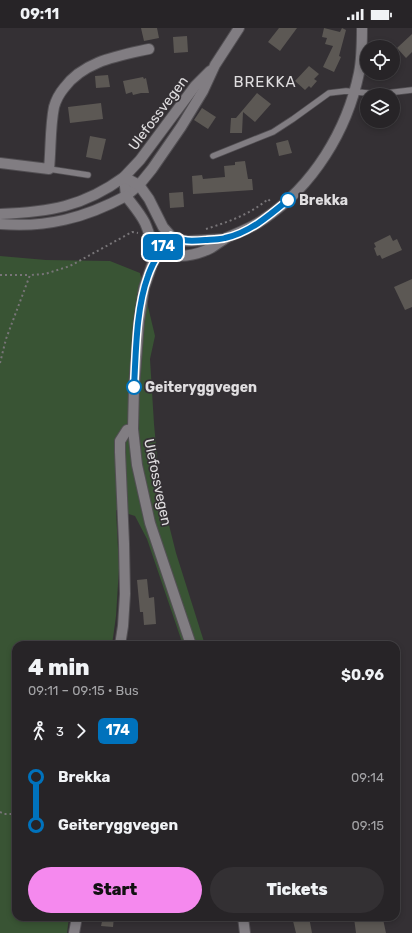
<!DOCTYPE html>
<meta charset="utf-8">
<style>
:root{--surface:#272427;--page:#333033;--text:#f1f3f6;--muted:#a4a4a7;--line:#434144;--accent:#f589ee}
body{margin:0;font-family:Rubik,sans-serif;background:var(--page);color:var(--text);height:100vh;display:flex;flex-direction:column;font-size:15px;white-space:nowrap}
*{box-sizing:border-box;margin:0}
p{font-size:13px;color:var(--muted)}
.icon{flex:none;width:22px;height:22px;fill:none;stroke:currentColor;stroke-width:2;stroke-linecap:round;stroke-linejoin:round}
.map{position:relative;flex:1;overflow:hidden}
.drawer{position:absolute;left:12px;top:613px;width:388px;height:280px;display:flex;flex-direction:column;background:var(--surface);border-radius:12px;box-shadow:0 2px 6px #0003,0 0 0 1px var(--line)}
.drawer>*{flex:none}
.badge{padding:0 8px;border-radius:6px;font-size:14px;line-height:26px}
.buttons{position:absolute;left:360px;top:12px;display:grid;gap:8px}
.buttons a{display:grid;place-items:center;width:40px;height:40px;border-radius:50%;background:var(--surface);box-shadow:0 2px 6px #0003,0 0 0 1px var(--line);font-size:20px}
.map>.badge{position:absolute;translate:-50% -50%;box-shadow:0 0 0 2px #fff}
.legs{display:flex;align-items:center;gap:6px;height:44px;padding:0 16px;font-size:13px}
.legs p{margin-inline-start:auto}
.overview{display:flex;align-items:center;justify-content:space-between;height:68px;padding:0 16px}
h1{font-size:22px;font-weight:800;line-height:30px}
.cta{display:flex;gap:8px;margin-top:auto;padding:8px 16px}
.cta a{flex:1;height:46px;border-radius:24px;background:var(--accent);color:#111;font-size:16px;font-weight:800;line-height:46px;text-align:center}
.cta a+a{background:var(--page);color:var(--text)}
ul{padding:0 16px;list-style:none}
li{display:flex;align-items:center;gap:14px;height:48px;font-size:15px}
li i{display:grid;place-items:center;width:6px;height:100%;margin:0 5px;background:currentColor}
li i::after{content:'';width:10px;height:10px;margin:-5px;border:3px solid;border-radius:50%;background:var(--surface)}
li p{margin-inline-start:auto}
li:first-child i{background:linear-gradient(#0000 50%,currentColor 0)}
li:last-child i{background:linear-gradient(currentColor 50%,#0000 0)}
.status{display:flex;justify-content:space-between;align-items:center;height:28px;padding:0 20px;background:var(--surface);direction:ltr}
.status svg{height:11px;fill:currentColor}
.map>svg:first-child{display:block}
</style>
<div class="status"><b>09:11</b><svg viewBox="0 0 49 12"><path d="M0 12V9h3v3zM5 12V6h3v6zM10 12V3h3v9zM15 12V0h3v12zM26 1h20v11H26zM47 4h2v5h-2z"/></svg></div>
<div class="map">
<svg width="412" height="905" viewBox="0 0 412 905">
<rect width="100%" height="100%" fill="#343034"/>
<!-- green -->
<polygon fill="#395434" points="0,228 46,232 110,233 140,245 155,308 150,331 154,396 160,461 176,525 205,617 183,617 147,511 135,488 116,482 119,540 116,588 112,617 16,617 16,889 69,889 67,905 0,905"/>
<!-- building -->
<g fill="#5c5854">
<polygon points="141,0 157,0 159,10 144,13"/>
<polygon points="279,0 297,0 280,23 268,14"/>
<polygon points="324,0 340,4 342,0 346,2 339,28 341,29 334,44 323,39 333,18 325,16 327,10 322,9"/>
<polygon points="412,6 412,24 406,30 397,20"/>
<polygon points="187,8 188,24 174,25 173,9"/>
<polygon points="309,38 319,46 314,51 317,53 311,60 309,58 305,62 295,53"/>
<polygon points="108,47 110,59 96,60 95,48"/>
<polygon points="143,49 144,51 146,50 149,65 141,65 133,67 132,64 126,66 123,53"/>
<polygon points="257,65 271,76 255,94 243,84 242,105 230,105 231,90 236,90"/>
<polygon points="101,75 103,91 70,95 68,79"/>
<polygon points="202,80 216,89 208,101 194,92"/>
<polygon points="90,108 106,111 101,132 86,129"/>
<polygon points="288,112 292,125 279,128 276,115"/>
<polygon points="245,133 248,151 252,151 253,162 193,166 192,148 202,147 203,151 225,149 224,138 235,137 235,134"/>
<polygon points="183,164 184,179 170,180 169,165"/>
<polygon points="390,207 393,213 397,211 402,222 382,231 380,227 377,228 374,220 376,219 374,215"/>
<polygon points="412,251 412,279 405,282 394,259"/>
<polygon points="147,551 149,570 154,569 156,596 144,597 143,584 140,584 137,552"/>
<polygon points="103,889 114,889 113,899 101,898"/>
<polygon points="292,889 309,889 312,905 296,905"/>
<polygon points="360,889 367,889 368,894 383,891 386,905 356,905 354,890"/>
</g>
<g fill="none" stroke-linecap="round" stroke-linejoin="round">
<!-- service casing -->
<g stroke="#524f53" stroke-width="7">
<g id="service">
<polyline points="213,128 273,104 293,91 329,65 346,63 378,66 412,62"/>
<polyline points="49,141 88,147"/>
</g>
</g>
<!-- minor casing -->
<g stroke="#524f53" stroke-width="12">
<g id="minor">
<path d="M0,135L49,141C51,121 50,99 54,79C56,72 59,66 64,60C84,33 118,28 149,21"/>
<polyline points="120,617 123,598 125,566 124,515 120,424 120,413 127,402 133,401"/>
<polyline points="74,905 77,889"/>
</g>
</g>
<!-- tertiary casing -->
<g stroke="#524f53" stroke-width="12">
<g id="tertiary">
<polyline points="126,168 139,157 152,141 181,99 203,63 215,37 239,0"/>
<polyline points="126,168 124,149 140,132 195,58 210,43"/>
<polyline points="171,208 160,222 152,237 144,260 139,293 134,359 133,401 137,437 150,495 191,617"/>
<polyline points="243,889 245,905"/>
</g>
</g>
<!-- secondary casing -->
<g stroke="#524f53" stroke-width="12">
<g id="secondary">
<path d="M0,186C49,184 83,179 124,149L139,157L149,171L163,199L171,208L179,212L188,213L224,211"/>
<path d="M0,196C46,200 85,190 126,168C132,176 140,185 145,195C150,206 150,216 161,223C176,232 197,227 211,220C216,217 221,213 226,210C239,204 252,200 264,191C313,158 347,103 359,45C362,30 362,15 362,0"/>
</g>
</g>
<!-- path -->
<g stroke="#787578" stroke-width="2" stroke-dasharray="2 3" stroke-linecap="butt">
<path d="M206,201C228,194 251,186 268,171L271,174"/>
<polyline points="0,247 30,247"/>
<polyline points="0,335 6,311 30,247 45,246 70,238 132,204 138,205"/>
<polyline points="0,784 4,786 16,786"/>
</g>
<!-- service -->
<use href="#service" stroke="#817d82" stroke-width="5.5"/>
<!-- minor -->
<use href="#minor" stroke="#817d82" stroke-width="10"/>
<!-- tertiary -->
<use href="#tertiary" stroke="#817d82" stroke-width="10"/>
<!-- secondary -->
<use href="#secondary" stroke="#817d82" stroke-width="10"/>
</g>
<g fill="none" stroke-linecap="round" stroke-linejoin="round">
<!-- line-1 casing -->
<g stroke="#fff" stroke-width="9">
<path id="line-1" d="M134,359C136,324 136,281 148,248C153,233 162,220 171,208C183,214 193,213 207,212C213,211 219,212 225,210C249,205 270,187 288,172"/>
</g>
<!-- line-1 -->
<use href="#line-1" stroke="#0072bc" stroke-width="6"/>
</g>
<!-- markers -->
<g fill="#fff" stroke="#0072bc" stroke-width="2">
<circle cx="288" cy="172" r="7"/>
<circle cx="134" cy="359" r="7"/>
</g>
<g text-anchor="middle" stroke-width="3.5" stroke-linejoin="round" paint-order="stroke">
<!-- street labels -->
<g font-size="14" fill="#e0dee0" stroke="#343034">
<text transform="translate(158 85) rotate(-53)" y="5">Ulefossvegen</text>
<text transform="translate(158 454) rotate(78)" y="5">Ulefossvegen</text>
</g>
<!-- stop labels -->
<g font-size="14" font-weight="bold" fill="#e0dee0" stroke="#343034" text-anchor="start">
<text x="299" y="177">Brekka</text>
<text x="145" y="364">Geiteryggvegen</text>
</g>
<!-- neighbourhood labels -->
<g font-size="15" letter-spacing="1" fill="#e0dee0" stroke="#343034">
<text x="265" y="59">BREKKA</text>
</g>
</g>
</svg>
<div class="buttons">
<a><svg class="icon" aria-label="locate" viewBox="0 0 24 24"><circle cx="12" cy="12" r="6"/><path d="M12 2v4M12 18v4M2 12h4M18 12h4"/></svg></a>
<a><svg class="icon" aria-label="layers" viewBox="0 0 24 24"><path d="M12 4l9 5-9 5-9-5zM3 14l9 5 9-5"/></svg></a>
</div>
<b class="badge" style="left:163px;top:219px;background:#0072bc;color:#fff">174</b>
<section class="drawer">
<div class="overview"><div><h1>4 min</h1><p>09:11 – 09:15 · Bus</p></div><b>$0.96</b></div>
<div class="legs"><svg class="icon" aria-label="walk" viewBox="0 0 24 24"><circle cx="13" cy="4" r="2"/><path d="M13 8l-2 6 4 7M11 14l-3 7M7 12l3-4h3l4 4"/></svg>3<svg class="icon" aria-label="forward" viewBox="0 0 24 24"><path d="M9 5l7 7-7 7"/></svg><b class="badge" style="background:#0072bc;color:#fff">174</b></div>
<ul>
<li><i style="color:#0072bc"></i><b>Brekka</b><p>09:14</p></li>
<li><i style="color:#0072bc"></i><b>Geiteryggvegen</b><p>09:15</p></li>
</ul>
<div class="cta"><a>Start</a><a>Tickets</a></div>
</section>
</div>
